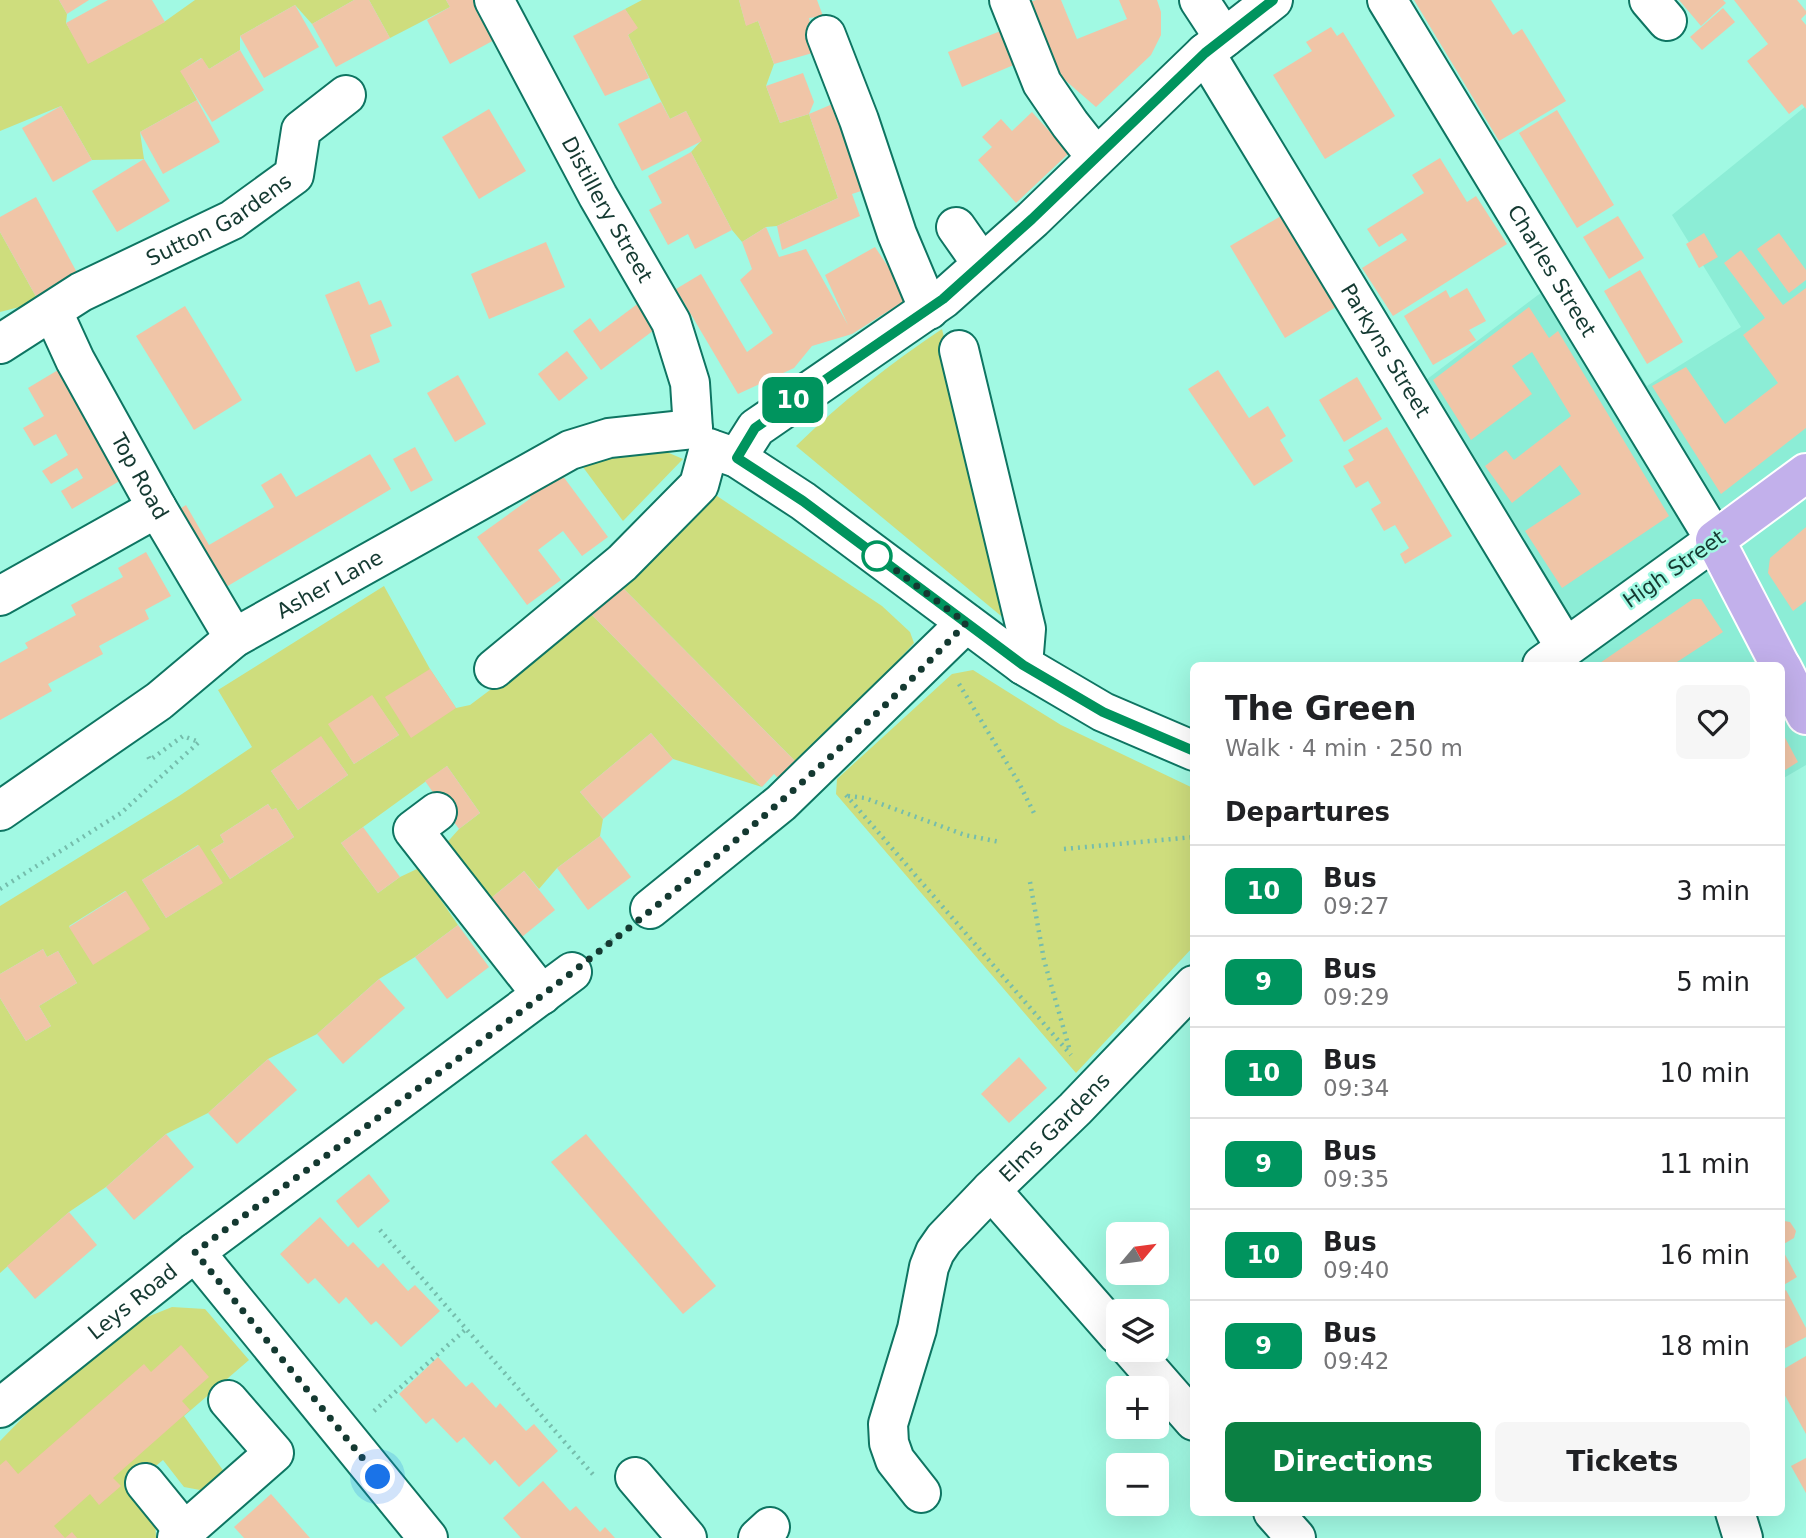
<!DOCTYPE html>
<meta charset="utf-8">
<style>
:root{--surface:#fff;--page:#f6f6f6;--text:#202124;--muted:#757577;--line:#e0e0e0;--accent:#0b8043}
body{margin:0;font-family:"DejaVu Sans",sans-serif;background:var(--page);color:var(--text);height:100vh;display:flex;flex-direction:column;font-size:26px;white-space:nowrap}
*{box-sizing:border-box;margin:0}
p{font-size:23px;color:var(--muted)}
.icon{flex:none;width:38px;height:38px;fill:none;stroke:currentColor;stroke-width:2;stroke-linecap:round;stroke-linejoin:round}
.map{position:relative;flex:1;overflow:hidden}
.panel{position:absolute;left:1190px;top:662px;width:595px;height:854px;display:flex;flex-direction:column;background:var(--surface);border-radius:10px;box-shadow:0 7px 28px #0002}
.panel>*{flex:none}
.badge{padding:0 14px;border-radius:10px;font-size:24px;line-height:46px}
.needle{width:46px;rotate:61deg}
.controls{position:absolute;left:1106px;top:1222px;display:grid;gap:14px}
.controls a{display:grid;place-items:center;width:63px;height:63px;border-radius:10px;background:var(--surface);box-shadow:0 7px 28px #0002;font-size:35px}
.you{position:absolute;width:35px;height:35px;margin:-18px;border:5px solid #fff;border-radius:50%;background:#1a73e8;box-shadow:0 0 0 10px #1a73e833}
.map>.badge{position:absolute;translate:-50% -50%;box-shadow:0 0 0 4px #fff}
h2{padding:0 35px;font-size:26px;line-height:63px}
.round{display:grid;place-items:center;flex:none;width:74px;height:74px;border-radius:10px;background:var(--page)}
.head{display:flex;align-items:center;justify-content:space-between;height:119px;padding:0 35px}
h1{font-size:33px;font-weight:700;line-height:52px}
.button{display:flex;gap:14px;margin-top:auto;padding:14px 35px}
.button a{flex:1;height:80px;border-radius:10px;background:var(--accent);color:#fff;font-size:28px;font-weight:700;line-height:80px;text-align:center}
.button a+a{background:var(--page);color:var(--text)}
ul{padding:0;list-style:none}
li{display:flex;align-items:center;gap:21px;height:91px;padding:0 35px;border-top:2px solid var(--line)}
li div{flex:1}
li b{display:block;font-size:26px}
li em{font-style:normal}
li .badge{min-width:77px;font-weight:700;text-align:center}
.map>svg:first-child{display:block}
</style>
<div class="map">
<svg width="1806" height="1538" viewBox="0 0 1806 1538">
<rect width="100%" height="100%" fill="#a1f9e3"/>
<!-- built -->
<polygon fill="#8cedd6" points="1806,106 1806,765 1782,779 1782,665 1567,665 1422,383 1538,295 1576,271 1647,386 1741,327 1672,215"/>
<!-- green -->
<g fill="#cedd7d" fill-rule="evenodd">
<polygon points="0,0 59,0 67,14 66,23 89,63 164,22 195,0 354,0 312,24 295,5 240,36 240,50 209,69 201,58 181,71 197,100 140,132 144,159 92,160 61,106 0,131"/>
<polygon points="369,0 446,0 450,7 390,38"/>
<polygon points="642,0 739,0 746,25 758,21 774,64 766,86 780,123 809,114 838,198 777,226 766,227 742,242 732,230 691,152 701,141 686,111 670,119 628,35 637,28 625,9"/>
<polygon points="0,232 39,302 0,312"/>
<path d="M942,329L1012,625L796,446C841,402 890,364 942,329Z"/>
<polygon points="627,451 669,453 683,459 623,521 574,455"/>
<polygon points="705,488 882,606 910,632 914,643 801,767 620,585"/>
<path d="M384,586L430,669L456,708L470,705L591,614L762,787L673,759L651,733L580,792L603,819L600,836L557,868L539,889L524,871L485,903L443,847L459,829L480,813L447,766L341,843L378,893L400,877L419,868L458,925L415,957L379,979L317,1034L268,1059L208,1113L166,1134L106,1187L69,1212L0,1273V998L26,1041L51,1026L39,1006L77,983L58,951L47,957L43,949L0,974V906L179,796L252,747L218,690ZM372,696L399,735L354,764L329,724ZM321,737L348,775L298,810L271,771ZM268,804L272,810L276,808L294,837L230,879L211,850L224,842L220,835ZM198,845L222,883L166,918L142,880ZM125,891H126L93,964L69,926Z"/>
<polygon points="973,670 1061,725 1193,788 1193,947 1076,1073 836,794 837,779 952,674"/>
<polygon points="172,1307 205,1309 249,1360 184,1416 225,1473 200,1490 184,1487 163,1460 128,1489 155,1518 156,1538 0,1538 0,1441 40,1400 130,1324"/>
</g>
<!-- building -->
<g fill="#f0c5a7">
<polygon points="59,0 89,0 67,14"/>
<polygon points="108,0 152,0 165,22 88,64 66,23"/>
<polygon points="354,0 369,0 390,38 336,67 312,24"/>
<polygon points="446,0 478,0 498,38 450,64 427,20 450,7"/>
<polygon points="739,0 817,0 823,16 809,18 816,52 774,64 758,21 746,26"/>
<polygon points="1036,0 1061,0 1077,39 1127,19 1119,0 1157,0 1161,12 1161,35 1151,55 1096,107 1058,74 1029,2"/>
<polygon points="1414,0 1491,0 1513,35 1522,29 1566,101 1499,141"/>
<polygon points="1679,0 1723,0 1726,3 1701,26"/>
<polygon points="1734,0 1797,0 1806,11 1806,14 1801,19 1806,25 1806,109 1802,104 1789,114 1747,61 1768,44"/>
<polygon points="295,5 319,47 264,78 240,36"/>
<polygon points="1723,8 1735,22 1702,50 1690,37"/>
<polygon points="625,9 638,28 628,35 649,78 605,96 573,36"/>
<polygon points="1331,27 1337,36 1343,32 1395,116 1325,159 1273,75 1312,51 1306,42"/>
<polygon points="1003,30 1016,64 962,87 948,52"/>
<polygon points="240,50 264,90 212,122 180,71 202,58 209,69"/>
<polygon points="803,73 814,102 809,114 780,123 766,86"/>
<polygon points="197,100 220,142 163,174 140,132"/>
<polygon points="842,100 867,189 852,194 860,216 782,250 777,226 838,198 809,114"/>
<polygon points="661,102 670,119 686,111 702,141 642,171 618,124"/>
<polygon points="61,106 92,160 53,182 22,128"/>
<polygon points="489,109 526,171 479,199 442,137"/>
<polygon points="1557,110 1614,205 1577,228 1519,133"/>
<polygon points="1032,112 1069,153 1016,203 978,160 992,147 982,137 1001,119 1012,131"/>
<polygon points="691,152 732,230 695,249 688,234 668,245 649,210 662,203 648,176"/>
<polygon points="1440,158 1467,202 1476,196 1507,244 1393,316 1362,268 1407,240 1402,233 1379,247 1367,229 1424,193 1412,175"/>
<polygon points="144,159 170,201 117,232 92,191"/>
<polygon points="36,197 81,280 39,302 0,232 0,217"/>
<polygon points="1281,216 1336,307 1285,338 1230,246"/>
<polygon points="1618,216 1644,258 1609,279 1583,237"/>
<polygon points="766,227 779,257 806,249 848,325 825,275 875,247 909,298 852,334 812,346 794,368 738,394 676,289 701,274 747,352 773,333 740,280 752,269 742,242"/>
<polygon points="1704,233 1718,257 1699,268 1686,244"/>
<polygon points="1779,233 1806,270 1806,280 1789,293 1757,249"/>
<polygon points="546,242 565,287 489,319 471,274"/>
<polygon points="1741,250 1783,305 1806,288 1806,428 1721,494 1652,386 1686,367 1725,424 1778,383 1743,335 1765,318 1724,263"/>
<polygon points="1640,270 1683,342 1647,364 1604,291"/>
<polygon points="359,281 369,305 381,300 392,326 370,335 380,362 356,372 325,295"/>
<polygon points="1467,288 1486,321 1469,330 1476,340 1433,365 1404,316 1446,290 1450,298"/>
<polygon points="644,299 662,324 601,370 573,331 590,318 600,332"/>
<polygon points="185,306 242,400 194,430 136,336"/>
<polygon points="1529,307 1549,338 1558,331 1669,516 1562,588 1525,531 1581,494 1560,465 1512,503 1485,466 1506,450 1514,460 1571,416 1532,352 1512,366 1532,394 1471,440 1433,380"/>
<polygon points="567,351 588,378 559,401 538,374"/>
<polygon points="63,367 128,476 72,509 61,491 83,478 77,468 51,484 42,471 68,455 56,434 34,446 23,428 44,416 28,388"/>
<polygon points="1218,370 1249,418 1268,406 1286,436 1280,440 1293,461 1254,486 1188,389"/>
<polygon points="458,375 486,424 455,442 427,393"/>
<polygon points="1357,377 1382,419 1344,442 1319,400"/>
<polygon points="1387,427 1452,536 1405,564 1400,554 1409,548 1395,525 1384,531 1371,509 1381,503 1368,481 1356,488 1343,466 1354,460 1348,450"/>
<polygon points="415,447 433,480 411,492 393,459"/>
<polygon points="370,454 391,489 221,590 175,512 186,505 209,545 274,507 261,485 281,473 296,497"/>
<polygon points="557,468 608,537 582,556 563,531 538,550 561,580 527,605 477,537 531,498 525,491"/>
<polygon points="1806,527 1806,601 1793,611 1768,573 1770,558"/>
<polygon points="146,552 171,596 145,610 149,619 99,646 103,654 48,684 52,691 0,720 0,663 28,648 25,643 76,615 71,605 123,577 118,568"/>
<polygon points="620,585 801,767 784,784 774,774 762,787 591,614"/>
<polygon points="1693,599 1701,599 1723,632 1677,662 1679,665 1597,665"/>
<polygon points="430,669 456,708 411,738 385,697"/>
<polygon points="372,695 399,735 354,764 328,724"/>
<polygon points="1782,732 1798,762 1782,772"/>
<polygon points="651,733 673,759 603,819 580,792"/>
<polygon points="321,736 348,775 298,810 271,771"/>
<polygon points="447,766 480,813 459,829 425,781"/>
<polygon points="268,804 272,810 276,808 294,837 230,879 211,850 224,842 220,835"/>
<polygon points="363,827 400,877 378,893 341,843"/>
<polygon points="600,836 631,877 588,910 557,868"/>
<polygon points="199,845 223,883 166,918 142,880"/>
<polygon points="524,871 555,910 517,941 485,903"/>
<polygon points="126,891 150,929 93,965 69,927"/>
<polygon points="458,925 489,967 447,999 415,957"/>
<polygon points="43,949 47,957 58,951 77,983 39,1006 51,1026 26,1041 0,998 0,974"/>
<polygon points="379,979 405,1008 343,1064 317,1034"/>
<polygon points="1019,1057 1047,1088 1009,1123 981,1094"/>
<polygon points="268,1059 297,1090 237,1144 208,1113"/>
<polygon points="166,1134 194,1167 134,1220 106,1187"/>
<polygon points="586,1134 716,1286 683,1314 551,1162"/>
<polygon points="369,1174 390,1201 358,1228 336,1201"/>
<polygon points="69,1212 97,1245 35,1299 7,1266"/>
<polygon points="320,1217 348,1247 353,1242 378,1268 383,1263 408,1291 415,1285 440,1311 401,1347 376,1321 371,1325 346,1297 339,1304 315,1278 308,1284 280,1254"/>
<polygon points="1784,1221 1790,1222 1796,1231 1794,1238 1782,1245 1782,1223"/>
<polygon points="1782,1249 1797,1277 1782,1286"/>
<polygon points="1786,1290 1806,1328 1806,1337 1782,1350 1782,1293"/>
<polygon points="181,1345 209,1377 182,1401 190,1410 113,1478 121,1486 99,1505 90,1494 54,1526 65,1538 72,1532 77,1538 0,1538 0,1465 6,1460 18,1474 144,1364 151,1372"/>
<polygon points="1806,1356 1806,1434 1782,1390 1782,1370"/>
<polygon points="438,1357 466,1387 472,1382 496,1408 500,1403 526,1431 534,1424 558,1451 519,1487 495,1460 490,1465 464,1437 457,1443 433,1418 426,1424 399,1394"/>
<polygon points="1806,1458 1806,1493 1791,1466"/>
<polygon points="543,1481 570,1511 576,1506 600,1532 605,1527 615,1538 521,1538 503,1518"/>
<polygon points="271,1494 310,1538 244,1538 234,1527"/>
</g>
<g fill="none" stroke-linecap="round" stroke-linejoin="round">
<!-- minor casing -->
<g stroke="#0e7562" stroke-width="42">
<g id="minor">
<path id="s1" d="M494,0L598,196L671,322L690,383L693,429"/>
<polyline points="1009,0 1042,83 1070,124 1096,157"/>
<polyline points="1199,0 1224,38"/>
<path id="s2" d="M1387,0L1715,540L1542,665"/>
<polyline points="1649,0 1667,21"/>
<polyline points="826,35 859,120 897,234 929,310"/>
<path id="s3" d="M1205,53L1565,647"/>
<polyline points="956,227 982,264"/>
<path id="s4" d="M53,312L75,360L157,508L234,638"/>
<path id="s5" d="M0,344L81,292L232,220L294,175L301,130L346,95"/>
<polyline points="959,350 1026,629 1023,665"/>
<polyline points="714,450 737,458 803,501 1023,665 1103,712 1194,751"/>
<polyline points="737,458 756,428 943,299 1033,219 1205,53 1273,0"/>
<polyline points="0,596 157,508"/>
<polyline points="494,669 622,563 699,485 709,448"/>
<path id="s6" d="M0,811L159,701L234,638L570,450L609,438L693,429"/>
<polyline points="437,812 413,830 542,995"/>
<polyline points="650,909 781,803 966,623"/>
<polyline points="195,1252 428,1538"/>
<path id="s7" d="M1118,1335L991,1190L1075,1109L1194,985"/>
<polyline points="1131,1349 1194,1421"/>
<path id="s8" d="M0,1408L195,1252L572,972"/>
<polyline points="635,1477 687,1538"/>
<polyline points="145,1483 185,1532"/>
<polyline points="921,1493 895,1460 889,1443 888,1424 917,1329 929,1267 935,1252 944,1239 991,1190"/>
<polyline points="1273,1512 1296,1538"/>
<polyline points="1735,1512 1743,1538"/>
<polyline points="177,1538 274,1453 228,1400"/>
<polyline points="758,1538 770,1527"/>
</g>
</g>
<!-- major casing -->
<g stroke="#fff" stroke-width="42">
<g id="major">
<polyline points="1780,665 1715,540 1806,473"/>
<polyline points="1782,668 1806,715"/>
</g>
</g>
<!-- path -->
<g stroke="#75bdac" stroke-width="4.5" stroke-dasharray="2 5" stroke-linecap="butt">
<polyline points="959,684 1019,783 1036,817"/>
<polyline points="846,795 1071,1055"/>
<polyline points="848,796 865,798 965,835 1000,842"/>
<polyline points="1064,849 1194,837"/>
<polyline points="1030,882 1044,960 1070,1051"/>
<polyline points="0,889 121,813 199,742 183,736 150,760 148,756"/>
<polyline points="600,950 620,933"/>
<polyline points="380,1230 596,1478"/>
<polyline points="374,1411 465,1330"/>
</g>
<!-- minor -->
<use href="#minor" stroke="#fff" stroke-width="38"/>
<!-- major -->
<use href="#major" stroke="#c2b0eb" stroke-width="38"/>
</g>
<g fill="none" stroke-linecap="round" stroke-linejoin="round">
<!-- line casing -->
<g stroke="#fff" stroke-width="16">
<polyline id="line" points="1194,751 1103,712 1023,665 803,501 737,458 755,428 943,299 1032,219 1205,53 1273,0"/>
</g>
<!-- line -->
<use href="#line" stroke="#00945e" stroke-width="10"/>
<!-- walk -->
<path stroke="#143931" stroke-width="7" stroke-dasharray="0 12.6" d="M378,1477L195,1252C460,1056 739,865 966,623L877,556"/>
</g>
<!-- markers -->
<circle fill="#fff" stroke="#00945e" stroke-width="3.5" cx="877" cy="556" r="14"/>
<g text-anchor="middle" stroke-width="5" stroke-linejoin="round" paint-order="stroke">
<!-- street labels -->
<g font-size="21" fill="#143931" stroke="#a1f9e3">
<text dy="7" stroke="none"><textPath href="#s1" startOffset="238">Distillery Street</textPath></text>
<text dy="7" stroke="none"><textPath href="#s5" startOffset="252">Sutton Gardens</textPath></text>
<text dy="7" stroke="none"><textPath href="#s2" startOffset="317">Charles Street</textPath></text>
<text dy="7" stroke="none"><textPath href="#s3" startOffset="348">Parkyns Street</textPath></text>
<text dy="7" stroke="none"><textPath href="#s4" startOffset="186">Top Road</textPath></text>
<text transform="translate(1674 569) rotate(-35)" y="7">High Street</text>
<text dy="7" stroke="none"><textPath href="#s6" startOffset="401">Asher Lane</textPath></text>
<text dy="7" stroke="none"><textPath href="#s7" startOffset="282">Elms Gardens</textPath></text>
<text dy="7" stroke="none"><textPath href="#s8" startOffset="170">Leys Road</textPath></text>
</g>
</g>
</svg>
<div class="controls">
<a><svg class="needle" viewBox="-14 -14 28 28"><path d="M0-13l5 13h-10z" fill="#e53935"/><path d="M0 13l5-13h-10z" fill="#757577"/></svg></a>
<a><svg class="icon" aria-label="layers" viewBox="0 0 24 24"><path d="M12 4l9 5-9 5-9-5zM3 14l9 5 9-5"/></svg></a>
<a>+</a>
<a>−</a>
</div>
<div class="you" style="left:378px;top:1477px"></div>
<b class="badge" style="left:793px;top:400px;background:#00945e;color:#fff">10</b>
<section class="panel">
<div class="head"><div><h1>The Green</h1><p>Walk · 4 min · 250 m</p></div><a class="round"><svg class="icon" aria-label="heart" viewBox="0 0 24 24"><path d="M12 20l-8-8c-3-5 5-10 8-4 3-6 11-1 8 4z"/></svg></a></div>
<h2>Departures</h2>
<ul>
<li><span class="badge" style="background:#00945e;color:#fff">10</span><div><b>Bus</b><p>09:27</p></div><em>3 min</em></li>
<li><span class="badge" style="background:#00945e;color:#fff">9</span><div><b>Bus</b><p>09:29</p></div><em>5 min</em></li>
<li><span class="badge" style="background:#00945e;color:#fff">10</span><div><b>Bus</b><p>09:34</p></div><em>10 min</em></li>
<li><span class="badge" style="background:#00945e;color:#fff">9</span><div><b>Bus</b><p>09:35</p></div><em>11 min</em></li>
<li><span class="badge" style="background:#00945e;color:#fff">10</span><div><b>Bus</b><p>09:40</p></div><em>16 min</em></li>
<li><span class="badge" style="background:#00945e;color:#fff">9</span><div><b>Bus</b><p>09:42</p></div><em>18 min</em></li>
</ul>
<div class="button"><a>Directions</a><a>Tickets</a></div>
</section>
</div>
